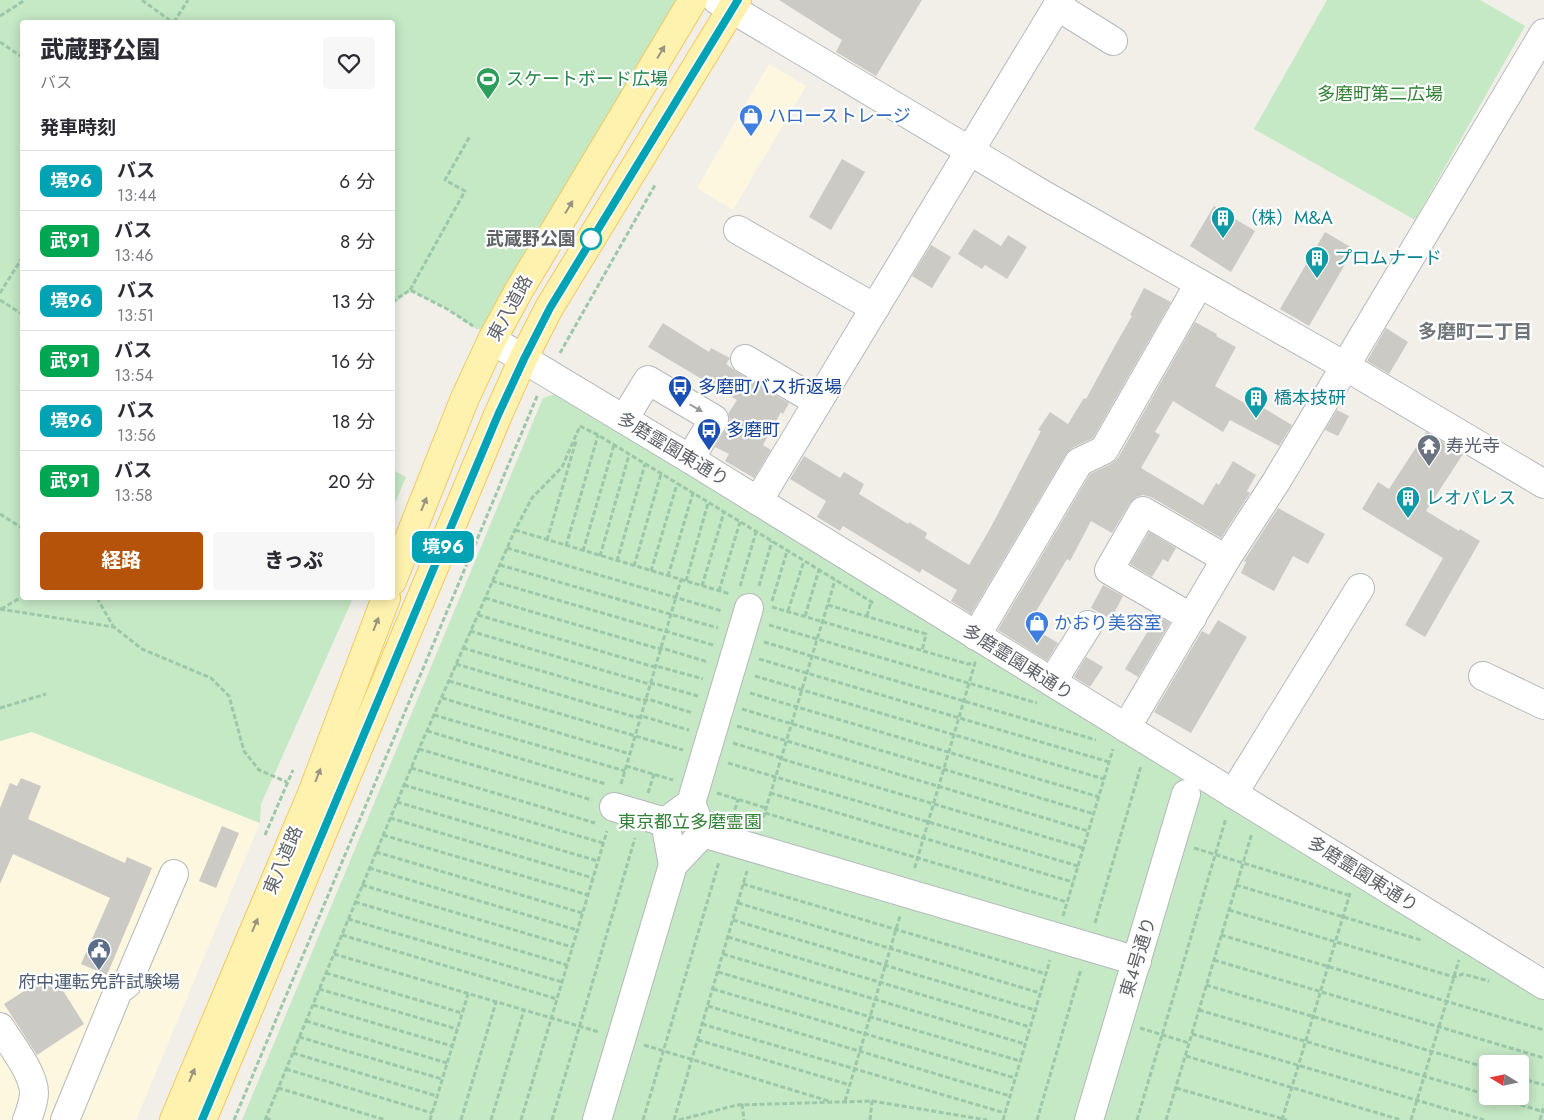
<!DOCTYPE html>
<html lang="ja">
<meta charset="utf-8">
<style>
:root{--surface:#fff;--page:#f7f7f7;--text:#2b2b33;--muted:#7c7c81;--line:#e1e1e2;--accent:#b45309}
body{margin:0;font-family:Jost,"Noto Sans JP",sans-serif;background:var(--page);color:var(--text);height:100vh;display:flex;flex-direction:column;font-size:19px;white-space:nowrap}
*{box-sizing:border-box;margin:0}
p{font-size:16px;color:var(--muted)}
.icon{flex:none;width:28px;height:28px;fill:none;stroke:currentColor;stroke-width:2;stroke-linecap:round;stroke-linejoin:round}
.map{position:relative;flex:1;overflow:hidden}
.details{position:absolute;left:20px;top:20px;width:375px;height:580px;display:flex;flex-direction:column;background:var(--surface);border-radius:5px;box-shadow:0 2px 12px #0003}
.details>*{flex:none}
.badge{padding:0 10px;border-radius:8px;font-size:18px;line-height:32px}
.needle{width:32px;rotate:280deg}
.controls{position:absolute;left:1479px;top:1055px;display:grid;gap:10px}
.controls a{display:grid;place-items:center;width:50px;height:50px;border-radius:5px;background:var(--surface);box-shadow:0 2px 12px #0003;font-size:25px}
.map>.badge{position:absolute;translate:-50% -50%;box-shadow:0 0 0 2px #fff}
h2{padding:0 20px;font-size:19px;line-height:45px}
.round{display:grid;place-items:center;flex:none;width:52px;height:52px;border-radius:5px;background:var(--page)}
.summary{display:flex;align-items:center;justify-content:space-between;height:85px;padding:0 20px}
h1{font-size:24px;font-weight:800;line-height:38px}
.action{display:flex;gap:10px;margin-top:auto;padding:10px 20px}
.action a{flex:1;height:58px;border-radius:5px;background:var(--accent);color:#fff;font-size:20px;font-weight:800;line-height:58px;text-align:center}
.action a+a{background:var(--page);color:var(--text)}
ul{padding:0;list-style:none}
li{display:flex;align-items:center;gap:15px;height:60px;padding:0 20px;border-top:1px solid var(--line)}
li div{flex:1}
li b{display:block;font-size:19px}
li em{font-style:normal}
li .badge{min-width:55px;font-weight:700;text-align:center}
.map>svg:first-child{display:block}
</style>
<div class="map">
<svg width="1544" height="1120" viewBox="0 0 1544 1120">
<rect width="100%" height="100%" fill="#f1efe8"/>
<!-- commercial -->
<g fill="#fef7e0">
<polygon points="769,64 806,86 733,210 697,188"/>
<polygon points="32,732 260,823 136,1120 0,1120 0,741"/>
</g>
<!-- green -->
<g fill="#c5e8c5" fill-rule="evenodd">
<polygon points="0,0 688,0 490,330 476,329 449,310 410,290 393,305 392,22 22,22 22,598 353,598 261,804 260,823 32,732 0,741"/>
<polygon points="1327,0 1480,0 1525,26 1415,220 1254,129"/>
<path d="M561,392L1544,995V1120H242L543,398ZM1488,1064H1520V1096H1488Z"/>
<polygon points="393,470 406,477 393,508"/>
</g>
<!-- building -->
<g fill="#cccac5">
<polygon points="779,0 922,0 876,76 836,52 842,40"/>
<polygon points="842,159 865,172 831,230 809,217"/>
<polygon points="1214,206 1255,231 1231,272 1190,246"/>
<polygon points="974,229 1001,246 1008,235 1027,247 1007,279 985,265 982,269 958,254"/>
<polygon points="1325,232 1354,249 1309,326 1280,309"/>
<polygon points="931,245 951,257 932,288 912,276"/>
<polygon points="1144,288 1171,302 1093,438 1072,448 1066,454 971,614 951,601 957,590 922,569 920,573 843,526 840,531 817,517 826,501 790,479 804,456 840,478 844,472 864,484 859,494 908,524 909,522 927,533 925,538 969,565 991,527 1028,456 1041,431 1038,430 1050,412 1068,424 1084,398 1086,399 1117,342 1132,316 1130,315"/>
<polygon points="1195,322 1217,334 1216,336 1236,347 1215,386 1253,408 1255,403 1292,425 1279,446 1230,420 1223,432 1173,401 1155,432 1160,435 1141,468 1203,505 1216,483 1219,485 1233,461 1256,475 1247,491 1250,493 1221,538 1151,497 1143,495 1136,497 1130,503 1112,533 1091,521 1070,561 1067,559 1028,625 1058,643 1047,661 998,630 1090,474 1111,464 1118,458"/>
<polygon points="663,323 709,352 711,348 730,358 726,364 737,372 789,403 783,414 781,412 763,445 771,450 754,478 725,461 729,454 715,447 727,427 730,420 728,414 737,400 648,347"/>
<polygon points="1386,328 1408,342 1389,374 1367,361"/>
<polygon points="1337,410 1349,416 1338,436 1325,430"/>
<polygon points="1426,432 1463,454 1426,511 1459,531 1460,529 1480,541 1425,637 1405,625 1443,558 1362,509 1378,482 1389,489"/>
<polygon points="1278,508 1325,534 1308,564 1293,556 1274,591 1241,573 1246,562 1244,561"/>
<polygon points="1149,532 1176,548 1168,562 1163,559 1152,577 1130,564"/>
<polygon points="1103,585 1123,596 1111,619 1091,608"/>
<polygon points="1157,616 1170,623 1138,677 1125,669"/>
<polygon points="1218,620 1247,637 1191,733 1154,712 1202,631 1209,635"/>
<polygon points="1086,657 1103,667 1090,687 1074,677"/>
<polygon points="21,778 41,786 28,819 125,863 127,857 152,868 107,975 81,964 110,898 13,854 0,884 0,808 10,783 17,786"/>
<polygon points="222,826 239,833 216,888 199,881"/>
<polygon points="52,973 84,1024 37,1055 4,1004"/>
</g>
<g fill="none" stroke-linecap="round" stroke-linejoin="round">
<!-- minor casing -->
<g stroke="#b5b8bc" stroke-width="30">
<g id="minor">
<polyline points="717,0 1042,194 1345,366 1544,484"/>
<polyline points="1057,6 1113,41"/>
<polyline points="738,230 875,308"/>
<polyline points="492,340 690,459 1544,985"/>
<polyline points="745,359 818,402"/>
<polyline points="624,419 648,380 714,419 690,459"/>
<polyline points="758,501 1061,0"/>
<polyline points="1192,618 1109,570 1143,511 1226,559"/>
<polyline points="976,636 1079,462 1104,450 1199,284"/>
<polyline points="1483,676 1544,705"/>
<polyline points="1052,682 1088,625"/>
<polyline points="1126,728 1226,559 1276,482 1544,33"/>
<polyline points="1233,794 1360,588"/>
<polyline points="691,803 665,822 673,865 703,833 691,803 749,608"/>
<polyline points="614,807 665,822"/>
<polyline points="703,833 1137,961"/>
<path d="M0,1027C11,1045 34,1073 34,1093C34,1102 30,1112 27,1120"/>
<polyline points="65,1120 118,991 127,984 174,874"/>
<polyline points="597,1120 673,865"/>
<polyline points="1089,1120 1186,794"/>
</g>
</g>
<!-- major casing -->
<g stroke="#f2c960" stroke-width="30">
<g id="major">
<polyline points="392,581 465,398 492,340 518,292 693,0"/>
<polyline points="174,1120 313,791 386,598"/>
<polyline points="202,1120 498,415 523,359 549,308 737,0"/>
</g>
</g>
<!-- path -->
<g stroke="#9cc7a9" stroke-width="3" stroke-dasharray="5 2.5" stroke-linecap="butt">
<polyline points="142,0 172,22"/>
<polyline points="0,16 25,0"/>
<polyline points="174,22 188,0"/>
<polyline points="0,42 22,57"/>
<polyline points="410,290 465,191 445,180 470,136"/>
<polyline points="0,293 22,258"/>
<polyline points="0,300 22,314"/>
<polyline points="392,302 410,290 449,310 473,326"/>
<polyline points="560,353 655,185"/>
<polyline points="580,426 598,435 875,604"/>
<polyline points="0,514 22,528"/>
<polyline points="515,530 730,594"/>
<polyline points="547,540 576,441"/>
<polyline points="566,546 598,435"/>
<polyline points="507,548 722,611"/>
<polyline points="583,551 614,445"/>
<polyline points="600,556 629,455"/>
<polyline points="617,561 645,464"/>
<polyline points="500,565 718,628"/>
<polyline points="634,566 661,474"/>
<polyline points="651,571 677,484"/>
<polyline points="668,576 693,493"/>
<polyline points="492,581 713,645"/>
<polyline points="686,581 708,503"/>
<polyline points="702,586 724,512"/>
<polyline points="740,586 756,532"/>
<polyline points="759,586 772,541"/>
<polyline points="719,591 740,522"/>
<polyline points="97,598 113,626"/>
<polyline points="485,598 656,648 665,649 708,662"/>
<polyline points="772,601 787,551"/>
<polyline points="828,605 926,634 922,651"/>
<polyline points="772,607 968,664 975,663 914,870"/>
<polyline points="0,609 114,627 142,649 211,678 229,696 244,751 259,770 287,782"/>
<polyline points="1,609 22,597"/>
<polyline points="788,611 804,561"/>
<polyline points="478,615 651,666 660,667 703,679"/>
<polyline points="805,616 819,570"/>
<polyline points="867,616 871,602"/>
<polyline points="769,625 1037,703"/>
<polyline points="470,631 646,683 656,684 698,696"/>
<polyline points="764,642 1096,740"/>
<polyline points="463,648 641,700 651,700 693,713"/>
<polyline points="759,659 1109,762"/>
<polyline points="456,664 635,717 645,717 689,730"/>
<polyline points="755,676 1104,779"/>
<polyline points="449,681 683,750"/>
<polyline points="750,693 1099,797"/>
<polyline points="442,698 630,754"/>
<polyline points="0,708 46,694"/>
<polyline points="742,709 1094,814"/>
<polyline points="434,715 625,771"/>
<polyline points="737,726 1088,831"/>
<polyline points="427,731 606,784"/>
<polyline points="733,743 776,756 785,760 1083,848"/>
<polyline points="419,749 592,800"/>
<polyline points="728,763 1078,866"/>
<polyline points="626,766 673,780"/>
<polyline points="411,768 595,823"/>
<polyline points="621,784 681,580"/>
<polyline points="404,785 603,843"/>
<polyline points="648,793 654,774"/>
<polyline points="717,793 766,808"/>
<polyline points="770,793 1073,882"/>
<polyline points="397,802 598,861"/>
<polyline points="765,813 1067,902"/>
<polyline points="733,817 738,799"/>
<polyline points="390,818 593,878"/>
<polyline points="761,825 835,580"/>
<polyline points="265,835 293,770"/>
<polyline points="383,835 588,895"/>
<polyline points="1194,848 1348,895"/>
<polyline points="376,852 582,913"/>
<polyline points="369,868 577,930"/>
<polyline points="743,884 1046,974"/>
<polyline points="362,885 572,947"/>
<polyline points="1236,885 1421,940"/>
<polyline points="355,902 567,965"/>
<polyline points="738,903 1040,993"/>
<polyline points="1229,910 1454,977 1463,974 1489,981"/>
<polyline points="1063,916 1113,749"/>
<polyline points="348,919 562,982"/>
<polyline points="733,920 1035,1010"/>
<polyline points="1095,923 1141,766"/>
<polyline points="342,935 557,999"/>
<polyline points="1221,935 1544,1030"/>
<polyline points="728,937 1030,1027"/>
<polyline points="334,954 599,1032"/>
<polyline points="723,954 1025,1044"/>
<polyline points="1214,960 1544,1058"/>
<polyline points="718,972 1020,1061"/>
<polyline points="326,973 462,1013"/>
<polyline points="1206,985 1488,1068"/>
<polyline points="319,989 457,1029"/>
<polyline points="713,989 1015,1078"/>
<polyline points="313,1005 452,1046"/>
<polyline points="708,1006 1010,1096"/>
<polyline points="1199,1010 1488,1095"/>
<polyline points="306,1021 447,1063"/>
<polyline points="702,1024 1005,1113"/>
<polyline points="1140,1028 1189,1043"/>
<polyline points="1192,1034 1484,1120"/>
<polyline points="299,1037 442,1079"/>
<polyline points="698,1040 850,1085"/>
<polyline points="644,1045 832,1102"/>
<polyline points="293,1053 437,1096"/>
<polyline points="1186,1056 1401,1120"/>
<polyline points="286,1069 432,1113"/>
<polyline points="1520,1078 1544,1085"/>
<polyline points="278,1088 386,1120"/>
<polyline points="1176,1088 1287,1120"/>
<polyline points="1492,1096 1544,1112"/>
<polyline points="845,1101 900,916"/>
<polyline points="742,1104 744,1120"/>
<polyline points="266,1118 271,1120"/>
<polyline points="234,1120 538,394"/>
<polyline points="265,1120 419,749 515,530 532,498 562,467 580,426"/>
<polyline points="430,1120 468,994"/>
<polyline points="461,1120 496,1002"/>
<polyline points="491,1120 524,1010"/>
<polyline points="521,1120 607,831"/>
<polyline points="552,1120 635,838"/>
<polyline points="643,1120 719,862"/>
<polyline points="674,1120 747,871"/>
<polyline points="679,1120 737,1105 872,1101 987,1120"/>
<polyline points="870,1120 872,1101"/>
<polyline points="1003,1120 1050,960"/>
<polyline points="1037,1120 1081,969"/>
<polyline points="1137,1120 1226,818"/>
<polyline points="1166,1120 1252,833"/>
<polyline points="1282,1120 1350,893"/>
<polyline points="1411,1120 1459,960"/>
<polyline points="1540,1120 1544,1105"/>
</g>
<!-- minor -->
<use href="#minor" stroke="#fff" stroke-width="28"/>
<!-- major -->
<use href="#major" stroke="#fff2af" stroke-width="28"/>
</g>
<!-- one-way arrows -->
<defs><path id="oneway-solid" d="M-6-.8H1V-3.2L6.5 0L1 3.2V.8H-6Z" transform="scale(1.25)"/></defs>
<g fill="#979581">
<use href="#oneway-solid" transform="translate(661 52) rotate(-59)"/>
<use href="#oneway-solid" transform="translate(569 207) rotate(-59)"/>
<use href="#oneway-solid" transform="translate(424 504) rotate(-68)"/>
<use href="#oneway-solid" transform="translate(376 624) rotate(-69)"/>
<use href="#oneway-solid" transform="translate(318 775) rotate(-69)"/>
<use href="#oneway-solid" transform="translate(255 925) rotate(-67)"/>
<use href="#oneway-solid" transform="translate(192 1075) rotate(-67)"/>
</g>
<use fill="#979a9d" href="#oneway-solid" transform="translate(696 408) rotate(30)"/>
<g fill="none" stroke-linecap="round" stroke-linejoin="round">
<!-- line casing -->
<g stroke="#fff" stroke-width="11">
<polyline id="line" points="202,1120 498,415 524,359 550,308 738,0"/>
</g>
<!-- line -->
<use href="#line" stroke="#00a3b4" stroke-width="8"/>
</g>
<!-- icons -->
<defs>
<g id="stadium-pin" transform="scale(1.25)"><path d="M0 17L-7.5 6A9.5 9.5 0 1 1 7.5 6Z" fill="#2e9e5b" stroke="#fff"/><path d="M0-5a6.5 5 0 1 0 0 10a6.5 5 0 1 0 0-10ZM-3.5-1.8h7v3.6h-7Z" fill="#fff"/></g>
<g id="shop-pin" transform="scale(1.25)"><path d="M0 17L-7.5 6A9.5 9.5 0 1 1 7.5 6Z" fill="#3f7fe0" stroke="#fff"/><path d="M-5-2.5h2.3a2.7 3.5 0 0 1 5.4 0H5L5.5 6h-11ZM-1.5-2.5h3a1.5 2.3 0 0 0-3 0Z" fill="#fff"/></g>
<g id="building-pin" transform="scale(1.25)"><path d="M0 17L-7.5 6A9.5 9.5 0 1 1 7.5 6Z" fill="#0f9aa8" stroke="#fff"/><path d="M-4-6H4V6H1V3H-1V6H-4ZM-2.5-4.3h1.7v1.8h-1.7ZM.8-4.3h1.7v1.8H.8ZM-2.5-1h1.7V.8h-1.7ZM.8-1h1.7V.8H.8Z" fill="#fff"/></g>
<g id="bus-pin" transform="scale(1.25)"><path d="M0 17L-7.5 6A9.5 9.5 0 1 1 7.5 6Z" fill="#1a4fb4" stroke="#fff"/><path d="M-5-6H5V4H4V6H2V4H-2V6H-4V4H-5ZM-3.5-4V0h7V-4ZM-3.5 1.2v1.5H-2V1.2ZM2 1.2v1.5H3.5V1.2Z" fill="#fff"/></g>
<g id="temple-pin" transform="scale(1.25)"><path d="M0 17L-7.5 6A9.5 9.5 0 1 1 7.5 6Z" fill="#6b7280" stroke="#fff"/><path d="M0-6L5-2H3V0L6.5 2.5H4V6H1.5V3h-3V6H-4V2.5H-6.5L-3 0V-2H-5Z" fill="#fff"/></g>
<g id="civic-pin" transform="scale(1.25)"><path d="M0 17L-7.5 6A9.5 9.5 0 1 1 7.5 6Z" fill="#5c6f8a" stroke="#fff"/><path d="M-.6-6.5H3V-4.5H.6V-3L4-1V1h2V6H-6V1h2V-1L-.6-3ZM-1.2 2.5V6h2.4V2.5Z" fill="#fff"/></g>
</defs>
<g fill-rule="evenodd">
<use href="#stadium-pin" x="488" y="79"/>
<use href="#shop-pin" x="751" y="116"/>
<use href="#building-pin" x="1223" y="218"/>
<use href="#building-pin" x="1317" y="258"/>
<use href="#bus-pin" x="680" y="387"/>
<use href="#building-pin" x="1256" y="398"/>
<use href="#bus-pin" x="709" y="430"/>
<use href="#temple-pin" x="1429" y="446"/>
<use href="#building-pin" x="1408" y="498"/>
<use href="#shop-pin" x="1037" y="623"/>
<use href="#civic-pin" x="99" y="950"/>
</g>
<!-- markers -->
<circle fill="#fff" stroke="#00a3b4" stroke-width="2.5" cx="591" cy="239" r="10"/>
<g text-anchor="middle" stroke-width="4.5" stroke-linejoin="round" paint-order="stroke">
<!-- leisure labels -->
<g font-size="18" fill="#27864d" stroke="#fff" text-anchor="start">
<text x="506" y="85">スケートボード広場</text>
</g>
<!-- park labels -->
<g font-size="18" fill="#348238" stroke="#fff">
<text x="1380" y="100">多磨町第二広場</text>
<text x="690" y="828">東京都立多磨霊園</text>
</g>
<!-- shop labels -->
<g font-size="18" fill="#366cbe" stroke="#fff" text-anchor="start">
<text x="768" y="122">ハローストレージ</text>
<text x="1054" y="629">かおり美容室</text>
</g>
<!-- culture labels -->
<g font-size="18" fill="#0d838f" stroke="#fff" text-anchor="start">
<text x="1240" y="224">（株）M&amp;A</text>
<text x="1334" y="264">プロムナード</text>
<text x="1274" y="404">橋本技研</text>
<text x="1426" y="504">レオパレス</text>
</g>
<!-- stop labels -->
<g font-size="18" font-weight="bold" fill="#5f6368" stroke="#fff" text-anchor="end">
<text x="576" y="245">武蔵野公園</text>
</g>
<!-- street labels -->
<g font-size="18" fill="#5f6368" stroke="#fff">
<text transform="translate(510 308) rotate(-61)" y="6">東八道路</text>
<text transform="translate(673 449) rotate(31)" y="6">多磨霊園東通り</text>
<text transform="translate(1018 662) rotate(32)" y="6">多磨霊園東通り</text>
<text transform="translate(283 860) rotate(-67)" y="6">東八道路</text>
<text transform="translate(1363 874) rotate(32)" y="6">多磨霊園東通り</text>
<text transform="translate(1138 957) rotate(-73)" y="6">東４号通り</text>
</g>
<!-- transit labels -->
<g font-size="18" fill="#164399" stroke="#fff" text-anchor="start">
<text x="698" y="393">多磨町バス折返場</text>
<text x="726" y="436">多磨町</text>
</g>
<!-- worship labels -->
<g font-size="18" fill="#5b616d" stroke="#fff" text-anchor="start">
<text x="1446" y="452">寿光寺</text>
</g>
<!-- service labels -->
<g font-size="18" fill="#4e5e75" stroke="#fff">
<text x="99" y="988">府中運転免許試験場</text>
</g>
<!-- neighbourhood labels -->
<g font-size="19" font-weight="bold" fill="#70757a" stroke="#fff">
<text x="1475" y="338">多磨町二丁目</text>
</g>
</g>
</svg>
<div class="controls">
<a><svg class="needle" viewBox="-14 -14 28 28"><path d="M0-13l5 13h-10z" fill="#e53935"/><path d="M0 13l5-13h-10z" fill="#7c7c81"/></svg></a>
</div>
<b class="badge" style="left:443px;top:547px;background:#00a3b4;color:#fff">境96</b>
<section class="details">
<div class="summary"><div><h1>武蔵野公園</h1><p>バス</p></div><a class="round"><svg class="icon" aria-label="heart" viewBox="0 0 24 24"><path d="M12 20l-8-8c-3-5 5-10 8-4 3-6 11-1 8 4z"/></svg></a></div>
<h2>発車時刻</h2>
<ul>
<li><span class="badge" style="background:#00a3b4;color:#fff">境96</span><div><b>バス</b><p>13:44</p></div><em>6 分</em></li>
<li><span class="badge" style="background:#00a651;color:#fff">武91</span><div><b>バス</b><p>13:46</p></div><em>8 分</em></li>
<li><span class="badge" style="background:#00a3b4;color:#fff">境96</span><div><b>バス</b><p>13:51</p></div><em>13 分</em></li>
<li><span class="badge" style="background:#00a651;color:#fff">武91</span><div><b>バス</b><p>13:54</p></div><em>16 分</em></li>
<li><span class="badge" style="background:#00a3b4;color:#fff">境96</span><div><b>バス</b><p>13:56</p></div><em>18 分</em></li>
<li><span class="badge" style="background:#00a651;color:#fff">武91</span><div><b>バス</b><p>13:58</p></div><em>20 分</em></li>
</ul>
<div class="action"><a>経路</a><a>きっぷ</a></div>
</section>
</div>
